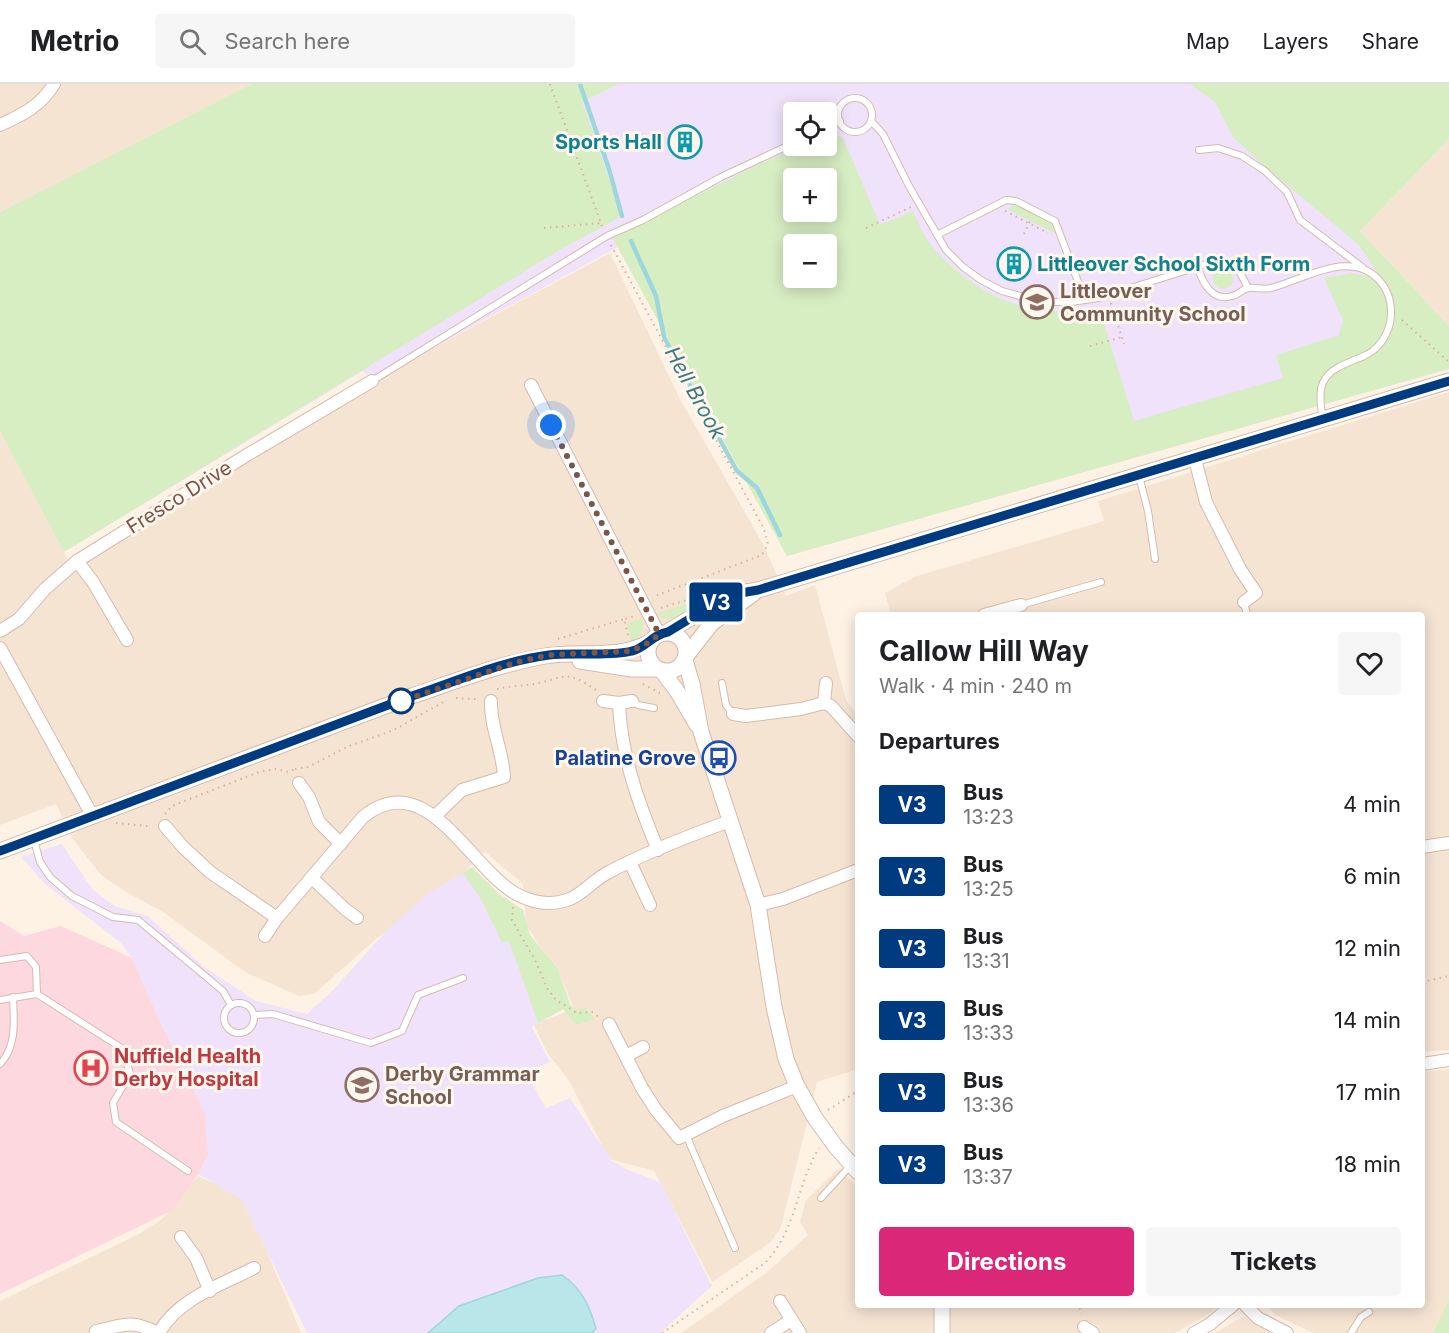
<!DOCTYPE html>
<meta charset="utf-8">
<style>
:root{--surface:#fff;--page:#f6f6f6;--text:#202124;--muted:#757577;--line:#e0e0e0;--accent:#db2777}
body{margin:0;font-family:Inter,sans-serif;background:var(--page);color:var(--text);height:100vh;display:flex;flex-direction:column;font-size:22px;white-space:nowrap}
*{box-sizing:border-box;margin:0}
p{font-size:20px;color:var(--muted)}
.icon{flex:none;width:33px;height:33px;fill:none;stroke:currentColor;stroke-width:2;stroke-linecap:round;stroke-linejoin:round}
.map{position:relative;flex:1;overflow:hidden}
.details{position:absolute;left:855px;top:528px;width:570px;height:696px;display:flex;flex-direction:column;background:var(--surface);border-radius:6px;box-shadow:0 3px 15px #0003}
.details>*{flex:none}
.badge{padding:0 12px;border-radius:4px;font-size:21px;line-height:39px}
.buttons{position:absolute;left:783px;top:18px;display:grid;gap:12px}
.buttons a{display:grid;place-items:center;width:54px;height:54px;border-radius:6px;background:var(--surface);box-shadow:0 3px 15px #0003;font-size:30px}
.you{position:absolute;width:30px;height:30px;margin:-15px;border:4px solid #fff;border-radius:50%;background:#1a73e8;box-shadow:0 0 0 9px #1a73e833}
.map>.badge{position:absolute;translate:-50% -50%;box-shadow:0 0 0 3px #fff}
h2{padding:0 24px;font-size:22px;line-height:54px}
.round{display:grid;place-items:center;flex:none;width:63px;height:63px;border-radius:6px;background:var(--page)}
.head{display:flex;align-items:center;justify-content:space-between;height:102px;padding:0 24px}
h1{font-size:28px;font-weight:700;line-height:45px}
.cta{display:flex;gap:12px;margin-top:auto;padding:12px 24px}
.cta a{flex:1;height:69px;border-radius:6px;background:var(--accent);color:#fff;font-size:24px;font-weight:700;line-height:69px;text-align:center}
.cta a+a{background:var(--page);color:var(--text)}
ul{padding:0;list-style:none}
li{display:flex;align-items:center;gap:18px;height:72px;padding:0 24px}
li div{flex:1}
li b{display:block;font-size:22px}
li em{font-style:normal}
li .badge{min-width:66px;font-weight:700;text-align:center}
header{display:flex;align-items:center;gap:36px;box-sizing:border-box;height:84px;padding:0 30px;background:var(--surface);border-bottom:2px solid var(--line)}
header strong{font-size:28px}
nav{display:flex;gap:33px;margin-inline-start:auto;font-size:21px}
.search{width:420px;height:54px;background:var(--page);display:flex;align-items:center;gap:15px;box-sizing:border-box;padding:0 21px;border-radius:6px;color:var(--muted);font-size:22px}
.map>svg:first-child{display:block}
</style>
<header>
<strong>Metrio</strong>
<div class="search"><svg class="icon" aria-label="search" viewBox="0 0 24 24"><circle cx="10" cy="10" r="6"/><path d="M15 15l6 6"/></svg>Search here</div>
<nav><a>Map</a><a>Layers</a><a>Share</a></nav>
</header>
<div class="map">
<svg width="1449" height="1249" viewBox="0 0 1449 1249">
<rect width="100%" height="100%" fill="#fef2e5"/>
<!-- residential -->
<g fill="#f6e4d3">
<polygon points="0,0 252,0 0,128"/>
<polygon points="1449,55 1449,242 1360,147"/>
<polygon points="610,169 680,315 763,460 786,512 815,501 846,616 858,632 858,985 817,998 781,1143 771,1158 712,1198 654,1087 609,1075 568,995 548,970 531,935 543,930 545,936 574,925 557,883 542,866 526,840 523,800 485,768 435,817 376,855 314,910 299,912 245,888 163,828 126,808 101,791 72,754 56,720 0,741 0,347 73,485 136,449 372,297"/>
<polygon points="1449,308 1449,966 1422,968 1422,531 891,531 885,509 914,493 1104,437 1098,417"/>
<polygon points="1449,985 1449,1215 1433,1249 1313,1249 1275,1231 1267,1221 1422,1221 1422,988"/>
<polygon points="839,1084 858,1104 858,1221 1220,1221 1204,1233 1175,1249 681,1249 766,1189 808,1151 800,1138 806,1116"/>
<polygon points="198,1092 244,1113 301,1249 0,1249 0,1217 139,1150 162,1135"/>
<polygon points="1244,1232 1271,1249 1215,1249"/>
</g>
<!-- education -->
<g fill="#f0e2fa" fill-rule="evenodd">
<path d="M252,0H575L582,18L619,0H1190L1215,18L1449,242V285L787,472L618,163L372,297L363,287L64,468L0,347V128ZM794,28H826V62H794ZM794,94H826V128H794ZM794,160H826V194H794Z"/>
<polygon points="62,760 93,806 115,822 148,832 204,883 256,917 307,930 333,906 390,843 425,812 472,783 499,810 523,826 530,851 558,885 570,921 532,943 550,978 526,989 546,1024 570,1014 612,1077 628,1086 660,1098 712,1202 660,1249 307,1249 241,1115 198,1090 208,1071 160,938 132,874 121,859 45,800 21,773"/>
</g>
<!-- medical -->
<polygon fill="#fdd8df" points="0,837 24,852 61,842 132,874 160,938 205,1030 208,1071 198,1090 173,1126 0,1210"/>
<!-- green -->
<g fill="#d7edc2" fill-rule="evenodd">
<polygon points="252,0 619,0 582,18 622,132 558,167 64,468 0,347 0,128"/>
<path d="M1190,0H1449V55L1360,147L1449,242V285L787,472L612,153L766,77L804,62H826L827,52L832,50L843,54L880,141L913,127C918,138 923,150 930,160C958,194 1003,224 1048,227C1064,228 1082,224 1099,223L1134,337L1283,294L1276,271L1339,251L1343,236L1324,194L1352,189L1371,193L1378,190L1359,161L1260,78L1233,53L1215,18ZM794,94H826V128H794ZM794,160H826V194H794Z"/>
<polygon points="1016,117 1055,137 1054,149 1008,126"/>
<circle cx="1223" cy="195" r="10"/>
<path d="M706,513L709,514C690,526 676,544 655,530Z"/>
<path d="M642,534C643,545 641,555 631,559L627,540Z"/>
<polygon points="472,783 499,810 523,826 530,851 558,885 570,920 576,926 586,924 595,935 576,941 563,925 538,939 509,857 502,859 481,815 463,789"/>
<polygon points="1449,1215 1449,1249 1433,1249"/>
</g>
<!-- water -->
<path fill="#b8e6e9" stroke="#9dd7dc" stroke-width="1.5" d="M562,1191C582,1205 589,1221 596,1244L592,1249H428L459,1222L538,1194Z"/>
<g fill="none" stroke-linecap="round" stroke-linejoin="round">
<!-- stream -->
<g stroke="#9dd7dc" stroke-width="4.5">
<polyline points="580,0 609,85 622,132"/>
<polyline points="631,157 656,212 664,253 737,387 757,404 780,451"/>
</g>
<!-- service casing -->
<g stroke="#d3bbad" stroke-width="8">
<g id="service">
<circle cx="855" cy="31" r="17"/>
<path d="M871,37L883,50L909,102L946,166L963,183L981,196L1002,207L1027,214L1051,218H1071L1099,214L1213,178C1237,175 1238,185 1248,204"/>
<polyline points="826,43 840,37"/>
<polyline points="1199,66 1218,64 1242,72 1265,87 1287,108 1300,136 1362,183"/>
<polyline points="937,151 1006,116 1016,117 1055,137 1085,216"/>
<path d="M1198,184C1203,200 1213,218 1232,212C1238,211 1243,205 1248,204C1256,203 1263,206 1271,204C1303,196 1350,165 1378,195C1399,216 1394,255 1368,270C1353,278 1334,281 1325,295C1317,307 1322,322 1322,335"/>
<polyline points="372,297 607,152 643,136 721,93 794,59"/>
<polyline points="1139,392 1148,427 1155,475"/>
<polyline points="1244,518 1247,531"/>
<polyline points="1021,521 1101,498"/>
<polyline points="722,599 726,621 733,630"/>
<polyline points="632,617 638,621 654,624"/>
<polyline points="34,756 40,778 50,793 72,812 113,833 138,836 223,907 231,921"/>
<polyline points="0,876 27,872 36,883 37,910"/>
<polyline points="0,916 37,910 123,965 130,990 113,1019 116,1038 188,1087"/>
<circle cx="239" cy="934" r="15"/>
<polyline points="254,931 273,930 371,959 402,947 418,911 463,894"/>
<path d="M0,980C17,962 14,937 13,913"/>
<polyline points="686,1051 735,1164"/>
<polyline points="821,1114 851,1081"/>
<polyline points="1351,1249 1361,1233 1369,1228"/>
</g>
</g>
<!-- minor casing -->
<g stroke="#d3bbad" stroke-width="14">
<g id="minor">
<path d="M0,41C22,31 41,22 54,0"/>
<polyline points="531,301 659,550"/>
<polyline points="1195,375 1206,418 1240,485 1256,509 1244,518"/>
<polyline points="77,477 93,498 127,556"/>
<polyline points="984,531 1021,521"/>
<polyline points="0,547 19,535 45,505 77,477 247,371 372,297"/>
<polyline points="0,564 92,731"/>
<polyline points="603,617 619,619 632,617"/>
<path d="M619,619C621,671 638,718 658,766"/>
<polyline points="824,619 826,599"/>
<polyline points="733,630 746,632 801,625 824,619 831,622 858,652"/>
<polyline points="299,699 309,713 319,738 341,760"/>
<path d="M435,732L462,706L504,693C503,667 490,643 491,617"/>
<polyline points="165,742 183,763 210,788 277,834 265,852"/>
<polyline points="1422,763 1449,759"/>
<polyline points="630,778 650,821"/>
<polyline points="312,794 345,825 357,834"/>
<polyline points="758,821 783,815 858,786"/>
<path d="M277,834L363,733C425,682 468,780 513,808C519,812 527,815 534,817C545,820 559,819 570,815C584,809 594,796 607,789C646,768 688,752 730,737"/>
<polyline points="609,940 642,1004 656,1026 679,1054 723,1032 797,1002"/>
<polyline points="626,972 643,963"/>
<polyline points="1422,980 1449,976"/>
<polyline points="181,1153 196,1174 210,1207"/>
<polyline points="780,1217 800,1249"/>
<polyline points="1245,1221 1258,1234 1287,1249"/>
<polyline points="1084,1243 1093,1249"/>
<path d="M96,1247C126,1241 129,1235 158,1249"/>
<path d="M159,1249C177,1215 221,1201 254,1184"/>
<polyline points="771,1249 791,1236"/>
<polyline points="1194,1249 1210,1240 1233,1221"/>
</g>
</g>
<!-- tertiary casing -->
<g stroke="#d3bbad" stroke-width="17">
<g id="tertiary">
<polyline points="667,548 729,511 758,506 1449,297"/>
<circle cx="667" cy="568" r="19"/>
<polyline points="687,571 712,539 753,510"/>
<polyline points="685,576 692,600 701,648 758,821 774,923 786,975 797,1002 815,1034 836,1063 858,1088"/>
<polyline points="580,577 632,585 658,585"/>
<polyline points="662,587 677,607 697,641"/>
<path d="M0,767L412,612C456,597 500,580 545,572C580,566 618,576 650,558"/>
<polyline points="942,1249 942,1221"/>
</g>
</g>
<!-- path -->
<g stroke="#dbb09d" stroke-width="2" stroke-dasharray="1.5 4.5" stroke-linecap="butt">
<polyline points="550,0 602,142"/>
<polyline points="1005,127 1048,149"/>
<polyline points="544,144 601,139"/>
<polyline points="866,144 911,123"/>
<polyline points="1024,150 1031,135"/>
<polyline points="611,161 764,445 768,460 762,471 655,512"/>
<polyline points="1111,219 1124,260"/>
<polyline points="1402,236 1449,278"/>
<polyline points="1090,262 1122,253"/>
<polyline points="661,524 693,514"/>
<polyline points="628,551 624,535 635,532"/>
<polyline points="558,555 624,535"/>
<polyline points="643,600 660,609"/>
<path d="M497,605C509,602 522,602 534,600C568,593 564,585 596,606"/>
<polyline points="456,614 475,615 479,612"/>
<polyline points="295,685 308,683 349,662 394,646 445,617"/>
<polyline points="165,730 172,722 259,688 276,685 288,688 295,685"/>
<polyline points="116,739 148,742 151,740"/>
<polyline points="513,823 512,836 536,878 547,904 556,916 577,929 592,928 599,933"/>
<polyline points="1422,898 1449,892"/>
<polyline points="828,1026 858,1007"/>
<polyline points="1074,1221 1080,1225 1081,1230"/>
<path d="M662,1249L765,1179C797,1145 796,1102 819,1064"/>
</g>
<!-- service -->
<use href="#service" stroke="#fff" stroke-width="6"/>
<!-- minor -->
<use href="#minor" stroke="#fff" stroke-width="12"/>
<!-- tertiary -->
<use href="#tertiary" stroke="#fff" stroke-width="15"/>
</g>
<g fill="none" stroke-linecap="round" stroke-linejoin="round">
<!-- line casing -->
<g stroke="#fff" stroke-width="14">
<path id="line" d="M0,767L412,612C457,597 502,577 549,571C574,568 609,573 632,567C646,564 653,550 668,548L729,511L758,506L1449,297"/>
</g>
<!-- line -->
<use href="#line" stroke="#003b80" stroke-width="9"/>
<!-- walk -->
<polyline stroke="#795648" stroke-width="6" stroke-dasharray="0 10.8" points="401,617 399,618 517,578 549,571 631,567 650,558 659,550 551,341"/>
</g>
<!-- icons -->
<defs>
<g id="building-ring" transform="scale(1.725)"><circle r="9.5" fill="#fff7ed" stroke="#0f9aa8" stroke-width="1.5"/><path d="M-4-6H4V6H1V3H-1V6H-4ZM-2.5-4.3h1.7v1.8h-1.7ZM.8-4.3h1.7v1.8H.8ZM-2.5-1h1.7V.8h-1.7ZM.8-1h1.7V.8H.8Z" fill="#0f9aa8"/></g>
<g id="school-ring" transform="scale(1.725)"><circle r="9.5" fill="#fff7ed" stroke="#8d6e63" stroke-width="1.5"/><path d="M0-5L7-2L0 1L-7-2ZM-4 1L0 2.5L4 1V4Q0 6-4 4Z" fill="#8d6e63"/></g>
<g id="bus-ring" transform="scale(1.725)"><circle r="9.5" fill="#fff7ed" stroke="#1a4fb4" stroke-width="1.5"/><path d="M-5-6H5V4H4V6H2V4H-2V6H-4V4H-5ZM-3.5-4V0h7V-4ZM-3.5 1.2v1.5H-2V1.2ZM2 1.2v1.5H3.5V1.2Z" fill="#1a4fb4"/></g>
<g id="hospital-ring" transform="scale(1.725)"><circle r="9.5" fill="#fff7ed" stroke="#e0444e" stroke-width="1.5"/><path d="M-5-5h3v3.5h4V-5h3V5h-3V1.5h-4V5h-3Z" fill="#e0444e"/></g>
</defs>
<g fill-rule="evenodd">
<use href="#building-ring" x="685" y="58"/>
<use href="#building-ring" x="1014" y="180"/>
<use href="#school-ring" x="1037" y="218"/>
<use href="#bus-ring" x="719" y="674"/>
<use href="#hospital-ring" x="91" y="984"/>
<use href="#school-ring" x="362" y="1001"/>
</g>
<!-- markers -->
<circle fill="#fff" stroke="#003b80" stroke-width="3" cx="401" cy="617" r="12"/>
<g text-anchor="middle" stroke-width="6" stroke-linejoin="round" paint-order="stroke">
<!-- culture labels -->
<g font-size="20" font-weight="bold" fill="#0d838f" stroke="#fff7ed" text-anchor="end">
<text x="662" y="65">Sports Hall</text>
<text x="1037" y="187" text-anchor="start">Littleover School Sixth Form</text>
</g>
<!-- education labels -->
<g font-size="20" font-weight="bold" fill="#785e54" stroke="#fff7ed" text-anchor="start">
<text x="1060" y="214">Littleover<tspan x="1060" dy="23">Community School</tspan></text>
<text x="385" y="997">Derby Grammar<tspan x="385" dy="23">School</tspan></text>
</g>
<!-- street labels -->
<g font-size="20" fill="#795648" stroke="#fff7ed">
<text transform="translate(179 413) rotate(-32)" y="7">Fresco Drive</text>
</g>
<!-- transit labels -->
<g font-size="20" font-weight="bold" fill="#164399" stroke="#fff7ed" text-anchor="end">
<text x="696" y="681">Palatine Grove</text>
</g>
<!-- health labels -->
<g font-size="20" font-weight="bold" fill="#be3a42" stroke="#fff7ed" text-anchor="start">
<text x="114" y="979">Nuffield Health<tspan x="114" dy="23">Derby Hospital</tspan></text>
</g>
<!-- water labels -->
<g font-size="21" font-style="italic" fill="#3a7a80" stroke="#fff7ed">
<text transform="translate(695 309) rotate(61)" y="7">Hell Brook</text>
</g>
</g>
</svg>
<div class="buttons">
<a><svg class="icon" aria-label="locate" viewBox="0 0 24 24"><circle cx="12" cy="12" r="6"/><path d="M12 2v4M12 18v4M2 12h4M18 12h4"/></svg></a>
<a>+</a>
<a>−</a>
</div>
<div class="you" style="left:551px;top:341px"></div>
<b class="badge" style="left:716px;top:518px;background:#003b80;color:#fff">V3</b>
<section class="details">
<div class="head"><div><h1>Callow Hill Way</h1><p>Walk · 4 min · 240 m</p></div><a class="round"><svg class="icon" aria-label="heart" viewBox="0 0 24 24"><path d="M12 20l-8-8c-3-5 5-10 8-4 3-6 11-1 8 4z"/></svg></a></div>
<h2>Departures</h2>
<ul>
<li><span class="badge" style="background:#003b80;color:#fff">V3</span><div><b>Bus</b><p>13:23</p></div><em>4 min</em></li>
<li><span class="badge" style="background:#003b80;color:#fff">V3</span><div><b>Bus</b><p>13:25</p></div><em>6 min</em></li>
<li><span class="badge" style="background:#003b80;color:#fff">V3</span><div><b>Bus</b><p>13:31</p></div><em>12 min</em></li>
<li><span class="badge" style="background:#003b80;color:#fff">V3</span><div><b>Bus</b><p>13:33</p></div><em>14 min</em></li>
<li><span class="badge" style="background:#003b80;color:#fff">V3</span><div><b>Bus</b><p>13:36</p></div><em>17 min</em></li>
<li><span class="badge" style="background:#003b80;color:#fff">V3</span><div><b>Bus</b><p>13:37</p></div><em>18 min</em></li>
</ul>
<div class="cta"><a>Directions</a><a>Tickets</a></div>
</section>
</div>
